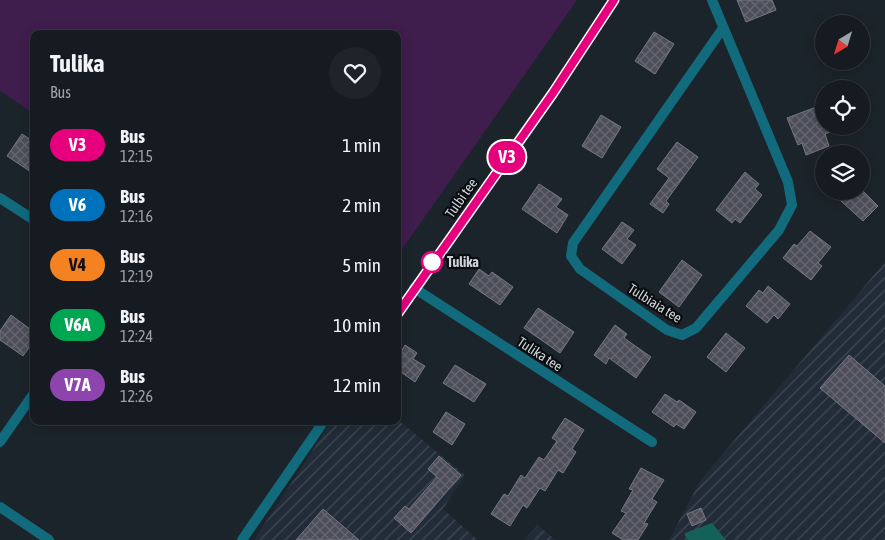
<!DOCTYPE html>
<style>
:root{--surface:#151b20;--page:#1e2429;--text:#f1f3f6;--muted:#9da1a5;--line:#34393e}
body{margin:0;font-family:"Asap Condensed",sans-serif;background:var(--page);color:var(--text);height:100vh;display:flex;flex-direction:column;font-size:19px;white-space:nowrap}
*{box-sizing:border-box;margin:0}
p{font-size:16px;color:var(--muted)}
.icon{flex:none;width:28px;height:28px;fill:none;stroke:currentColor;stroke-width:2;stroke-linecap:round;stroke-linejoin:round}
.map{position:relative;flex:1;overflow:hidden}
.side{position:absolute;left:30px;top:30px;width:371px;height:395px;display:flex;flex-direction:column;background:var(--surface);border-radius:10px;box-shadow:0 2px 12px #0003,0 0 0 1px var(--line)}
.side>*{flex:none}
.badge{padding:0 10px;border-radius:16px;font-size:18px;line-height:32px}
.needle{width:32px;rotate:218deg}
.buttons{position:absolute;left:815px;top:15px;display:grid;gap:10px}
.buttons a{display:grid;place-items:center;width:55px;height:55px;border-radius:50%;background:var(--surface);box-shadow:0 2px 12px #0003,0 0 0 1px var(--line);font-size:25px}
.map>.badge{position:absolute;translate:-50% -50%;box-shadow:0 0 0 2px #fff}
.round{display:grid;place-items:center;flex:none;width:52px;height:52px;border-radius:26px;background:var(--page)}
.headline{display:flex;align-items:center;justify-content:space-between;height:85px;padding:0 20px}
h1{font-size:24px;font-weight:700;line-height:38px}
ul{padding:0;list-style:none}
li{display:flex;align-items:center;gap:15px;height:60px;padding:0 20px}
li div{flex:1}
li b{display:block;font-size:19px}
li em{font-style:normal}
li .badge{min-width:55px;font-weight:700;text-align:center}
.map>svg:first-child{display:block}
</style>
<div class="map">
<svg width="885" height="540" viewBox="0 0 885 540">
<defs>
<pattern id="industrial-furrows" width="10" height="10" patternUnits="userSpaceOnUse" patternTransform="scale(1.25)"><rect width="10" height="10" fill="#212c38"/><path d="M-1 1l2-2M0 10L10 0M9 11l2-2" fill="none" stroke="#404a54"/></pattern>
<pattern id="building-cross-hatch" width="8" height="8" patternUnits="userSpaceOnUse" patternTransform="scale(1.25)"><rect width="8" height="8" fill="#4d4e5a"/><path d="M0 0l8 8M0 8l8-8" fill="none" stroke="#656771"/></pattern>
</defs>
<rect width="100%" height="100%" fill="#1c242b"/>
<!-- industrial -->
<g fill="url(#industrial-furrows)">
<polygon points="885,262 885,540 669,540 700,481"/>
<polygon points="398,420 465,475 443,509 478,540 254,540 332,421"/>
<polygon points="538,525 555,540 524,540"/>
</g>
<!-- green -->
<polygon fill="#3f1d4c" points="0,0 577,0 398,255 398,34 34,34 34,114 0,91"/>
<!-- water -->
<polygon fill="#136158" points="712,523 726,540 688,540 685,536 685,533"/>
<!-- building -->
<g fill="url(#building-cross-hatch)" stroke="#767783">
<polygon points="737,0 772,0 776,10 746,22"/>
<polygon points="654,32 674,44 655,74 635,61"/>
<polygon points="819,106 824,117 824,126 827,126 830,132 825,134 829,146 806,155 802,143 798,145 787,118"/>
<polygon points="601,115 621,127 602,158 582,146"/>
<polygon points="22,134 34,142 34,174 7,156"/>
<polygon points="677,142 698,157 666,201 669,204 663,213 650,204 669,178 657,169"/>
<polygon points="745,172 759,184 755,189 762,195 740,223 735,219 732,223 716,210"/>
<polygon points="539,184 562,199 556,207 568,215 557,233 522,209"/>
<polygon points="830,191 863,191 878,206 863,221"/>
<polygon points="622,222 634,230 627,239 636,245 622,264 602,249"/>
<polygon points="810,231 831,247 818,263 822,266 811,280 783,258 794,244 797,246"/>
<polygon points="682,260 702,275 679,307 659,292"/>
<polygon points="479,269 489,276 492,272 513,287 500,305 469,284"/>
<polygon points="768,286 790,304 778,319 774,315 767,323 746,306 759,290 763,293"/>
<polygon points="538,308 574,332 560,353 524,328"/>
<polygon points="11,315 34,332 34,340 23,356 0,340 0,331"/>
<polygon points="615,325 627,334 624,338 651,357 636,378 609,358 606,364 594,355"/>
<polygon points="726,333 745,348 726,372 707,357"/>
<polygon points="405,345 417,353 413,359 425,366 415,382 398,370 398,357"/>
<polygon points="849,355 885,386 885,443 820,388"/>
<polygon points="455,365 486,384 474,402 443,383"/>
<polygon points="665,394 677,402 679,400 696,412 684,429 676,424 674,427 652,412"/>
<polygon points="446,412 465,424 452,445 433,432"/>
<polygon points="565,418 584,430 572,449 576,452 563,473 558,470 545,491 540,488 527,508 523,505 510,526 491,514 504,494 508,496 521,475 525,478 539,457 544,460 557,441 552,438"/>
<polygon points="439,456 461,475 411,533 394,518 405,506 409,509 437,477 428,469"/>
<polygon points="641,468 664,480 652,499 657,502 644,523 648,524 638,540 623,540 612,533 626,513 621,511 633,490 629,489"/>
<polygon points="701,508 706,520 692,526 687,514"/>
<polygon points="323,509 359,540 296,540"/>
</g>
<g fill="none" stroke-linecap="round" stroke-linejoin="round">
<!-- minor -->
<g stroke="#116b7d" stroke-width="10">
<polyline points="712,0 788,182 792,205 779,230 696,328 682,335 667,330 580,269 571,256 573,243 723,28"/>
<polyline points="0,198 34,220"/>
<polyline points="414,288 652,442"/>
<polyline points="398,313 553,93 614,0"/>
<polyline points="0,442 34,393"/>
<polyline points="0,507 49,540"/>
<polyline points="242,540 324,421"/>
</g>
</g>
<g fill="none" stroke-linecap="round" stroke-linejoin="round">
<!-- line casing -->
<g stroke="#fff" stroke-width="11">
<polyline id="line" points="398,313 553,93 614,0"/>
</g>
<!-- line -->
<use href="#line" stroke="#e6007e" stroke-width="8"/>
</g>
<!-- markers -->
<circle fill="#fff" stroke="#e6007e" stroke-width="2.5" cx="432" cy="262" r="10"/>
<g text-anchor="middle" stroke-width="4.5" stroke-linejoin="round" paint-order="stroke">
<!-- street labels -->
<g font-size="14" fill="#ced3d8" stroke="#090d10">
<text transform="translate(461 198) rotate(-55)" y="5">Tulbi tee</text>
<text transform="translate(655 303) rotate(32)" y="5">Tulbiaia tee</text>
<text transform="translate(540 354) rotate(33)" y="5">Tulika tee</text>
</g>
<!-- stop labels -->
<g font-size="14" font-weight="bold" fill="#ced3d8" stroke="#090d10" text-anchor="start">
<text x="447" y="267">Tulika</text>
</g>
</g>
</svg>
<div class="buttons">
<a><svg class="needle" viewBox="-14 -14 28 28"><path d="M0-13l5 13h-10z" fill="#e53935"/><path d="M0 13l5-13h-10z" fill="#9da1a5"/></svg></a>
<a><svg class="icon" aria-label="locate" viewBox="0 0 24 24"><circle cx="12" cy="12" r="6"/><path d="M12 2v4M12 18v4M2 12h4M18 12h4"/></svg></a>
<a><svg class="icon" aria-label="layers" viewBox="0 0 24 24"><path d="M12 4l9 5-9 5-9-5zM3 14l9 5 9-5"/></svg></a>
</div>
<b class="badge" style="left:507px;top:157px;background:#e6007e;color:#fff">V3</b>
<section class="side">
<div class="headline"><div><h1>Tulika</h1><p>Bus</p></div><a class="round"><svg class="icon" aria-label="heart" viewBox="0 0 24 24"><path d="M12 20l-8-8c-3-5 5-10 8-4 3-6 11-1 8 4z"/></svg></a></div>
<ul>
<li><span class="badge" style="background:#e6007e;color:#fff">V3</span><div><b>Bus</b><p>12:15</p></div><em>1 min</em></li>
<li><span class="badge" style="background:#0072bc;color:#fff">V6</span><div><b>Bus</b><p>12:16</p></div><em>2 min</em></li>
<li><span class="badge" style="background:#f58220;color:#111">V4</span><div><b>Bus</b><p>12:19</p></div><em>5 min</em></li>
<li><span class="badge" style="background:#00a651;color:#fff">V6A</span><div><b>Bus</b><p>12:24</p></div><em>10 min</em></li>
<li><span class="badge" style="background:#8e44ad;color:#fff">V7A</span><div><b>Bus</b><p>12:26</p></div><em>12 min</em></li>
</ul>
</section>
</div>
